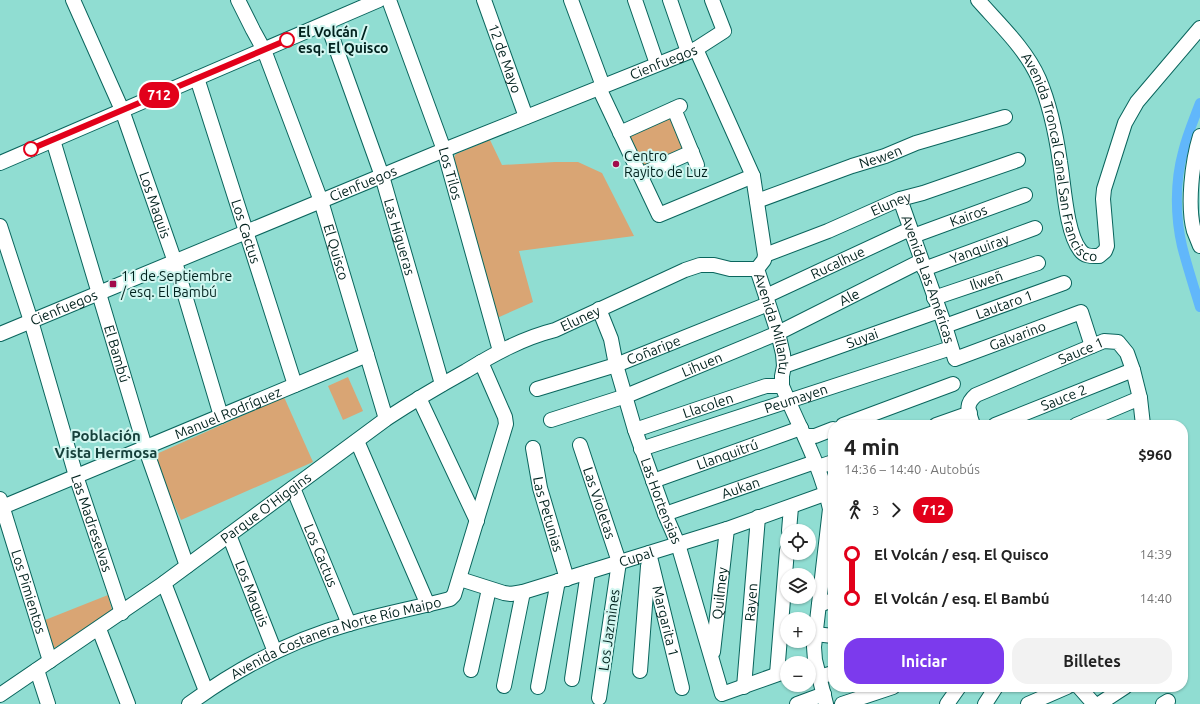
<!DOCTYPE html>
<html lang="es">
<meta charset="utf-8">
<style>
:root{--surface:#fff;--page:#f2f2f2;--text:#222;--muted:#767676;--accent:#7c3aed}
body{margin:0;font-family:Ubuntu,sans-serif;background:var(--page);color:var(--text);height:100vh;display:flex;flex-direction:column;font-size:15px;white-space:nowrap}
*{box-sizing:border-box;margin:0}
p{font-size:13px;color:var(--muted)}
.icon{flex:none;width:22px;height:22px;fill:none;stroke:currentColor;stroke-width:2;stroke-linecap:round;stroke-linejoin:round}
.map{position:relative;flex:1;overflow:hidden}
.side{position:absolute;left:828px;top:420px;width:360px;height:272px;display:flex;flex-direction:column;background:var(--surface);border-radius:16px;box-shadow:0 1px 3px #0004}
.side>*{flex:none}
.badge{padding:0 8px;border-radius:13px;font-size:14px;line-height:26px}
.buttons{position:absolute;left:780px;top:524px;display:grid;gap:8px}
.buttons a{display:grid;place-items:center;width:36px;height:36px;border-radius:50%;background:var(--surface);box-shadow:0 1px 3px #0004;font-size:20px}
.map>.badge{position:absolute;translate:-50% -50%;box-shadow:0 0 0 2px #fff}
.legs{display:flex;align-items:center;gap:6px;height:44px;padding:0 16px;font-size:13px}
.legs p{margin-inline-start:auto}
.head{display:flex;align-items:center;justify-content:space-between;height:68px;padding:0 16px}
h1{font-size:22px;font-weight:600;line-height:30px}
.action{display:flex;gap:8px;margin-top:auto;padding:8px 16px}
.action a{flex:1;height:46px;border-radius:16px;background:var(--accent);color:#fff;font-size:16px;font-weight:600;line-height:46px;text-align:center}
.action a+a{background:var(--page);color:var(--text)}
ul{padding:0 16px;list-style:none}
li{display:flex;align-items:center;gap:14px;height:44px;font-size:15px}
li i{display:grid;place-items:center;width:6px;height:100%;margin:0 5px;background:currentColor}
li i::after{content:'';width:10px;height:10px;margin:-5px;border:3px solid;border-radius:50%;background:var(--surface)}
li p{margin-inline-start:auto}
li:first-child i{background:linear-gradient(#0000 50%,currentColor 0)}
li:last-child i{background:linear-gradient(currentColor 50%,#0000 0)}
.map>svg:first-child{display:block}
</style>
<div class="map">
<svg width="1200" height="704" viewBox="0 0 1200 704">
<rect width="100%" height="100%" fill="#90ddd2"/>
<!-- green -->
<g fill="#d9a574">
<polygon points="671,115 686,150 644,169 627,135"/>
<polygon points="490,140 502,165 555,162 578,162 602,173 634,236 519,251 533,302 497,318 452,160 456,154"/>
<polygon points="348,377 363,411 343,420 328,386"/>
<polygon points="284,397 313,462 181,520 152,456"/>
<polygon points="108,595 112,610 53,649 45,620"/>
</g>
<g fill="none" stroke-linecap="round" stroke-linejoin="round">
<!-- canal -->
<path stroke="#61b7fb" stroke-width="10" d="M1200,103C1194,119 1187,135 1183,152C1175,181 1175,216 1182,246C1187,266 1194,287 1200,307"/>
<!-- minor casing -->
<g stroke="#0a655d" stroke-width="16">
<g id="minor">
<path id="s1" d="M73,0L122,110L175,262L221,416"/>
<path id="s2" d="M238,0L253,30L264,50L321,201L386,419"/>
<path id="s3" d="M389,0L444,150L500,351"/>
<path id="s4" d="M484,0L526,117"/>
<polyline points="571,0 603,86"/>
<polyline points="635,0 657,64"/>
<polyline points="670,0 688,52"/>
<path id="s5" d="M978,0C1000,25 1026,49 1039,79C1050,105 1056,134 1060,162C1064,185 1066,232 1080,250C1085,257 1092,256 1099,256L1105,251L1107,246L1103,199L1104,189L1125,123L1137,102L1200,28"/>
<path id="s6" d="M327,23L382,176L442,384"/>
<path id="s7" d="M696,49L753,176L765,255L764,260L757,269L778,333L783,354L784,366L782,376V386C799,427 821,466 830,509L814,647L815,660L826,704"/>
<path id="s8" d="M197,78L295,385"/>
<polyline points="599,88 659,215 753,176"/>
<polyline points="674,109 697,165"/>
<polyline points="620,133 680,106"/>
<path d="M1200,136C1192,162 1187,206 1194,231C1196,236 1198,241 1200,246"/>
<path id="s9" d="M53,140L145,447L187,566"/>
<polyline points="0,163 379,0"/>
<polyline points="640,175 692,152"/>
<path id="s10" d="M900,199L945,326L955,359L1081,312L1092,346"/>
<path id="s11" d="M757,201L852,166L885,156L916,143L1005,117"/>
<path id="s12" d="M0,226L31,321L76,476L122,613"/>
<path id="s13" d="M913,236L1025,195"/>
<path id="s14" d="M765,255L828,231L900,199L923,193L1018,160"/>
<path id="s15" d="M924,269L1035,228"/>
<path id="s16" d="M766,296L910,229"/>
<path id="s17" d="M934,298L1038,263"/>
<path id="s18" d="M599,309L611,339L616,365L635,430L665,514L678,544L722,694L787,671"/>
<path id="s19" d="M945,326L1064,283"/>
<path id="s20" d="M0,334L444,150L696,49L724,31L712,0"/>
<path id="s21" d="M784,366L939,311"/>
<path id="s22" d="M537,389L616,365L768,304"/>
<polyline points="419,398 477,521"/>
<path id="s23" d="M551,420L626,396L778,333L921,261"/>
<polyline points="843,425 953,384"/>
<polyline points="936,425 970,413"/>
<path id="s24" d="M973,425C969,412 964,405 976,395L1104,341L1118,342L1127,353L1133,370L1140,398L1143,425"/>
<path id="s25" d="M995,425L1133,370"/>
<polyline points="1076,425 1140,398"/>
<path id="s26" d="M635,430L766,386H782"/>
<polyline points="805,436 815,436 833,429"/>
<polyline points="357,441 428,605"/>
<path id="s27" d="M580,445L619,562L599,698"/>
<path id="s28" d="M533,448L540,488L567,579"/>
<path id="s29" d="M641,449L951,348"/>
<polyline points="818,467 833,462"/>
<path id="s30" d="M653,481L801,428"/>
<path id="s31" d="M293,488L349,624"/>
<path id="s32" d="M0,499L50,661"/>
<path id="s33" d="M0,508L367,355"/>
<path id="s34" d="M665,514L815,462"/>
<polyline points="789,531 791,507"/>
<path id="s35" d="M229,535L275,652"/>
<path id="s36" d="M649,553L682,688"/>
<path id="s37" d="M460,579L504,593L511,594L523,592L727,529L833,491"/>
<polyline points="164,583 206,691"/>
<polyline points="819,605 833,600"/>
<polyline points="99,629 128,704"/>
<polyline points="815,634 833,636"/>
<path id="s38" d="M713,652L727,529"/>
<polyline points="37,670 48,704"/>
<polyline points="471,670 489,589"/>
<polyline points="640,671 648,566"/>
<polyline points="777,674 787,550"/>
<polyline points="819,677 833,673"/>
<polyline points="572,679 588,572"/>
<polyline points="504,686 523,592"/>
<polyline points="538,687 558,581"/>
<path id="s39" d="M744,687L758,517"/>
<polyline points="1079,687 1094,704"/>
<path id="s40" d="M0,695L164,583L386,419C412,402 439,386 466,371C494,354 523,338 555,330L685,270L700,265H714L730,269H757"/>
<path id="s41" d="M189,704C237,669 291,640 349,624C382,614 416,608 450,599L454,595L506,424L505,417L481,362"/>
<polyline points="797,704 824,694"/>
<polyline points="842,704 893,687"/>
<polyline points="947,704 959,687"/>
<polyline points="985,704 996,687"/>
<polyline points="1028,704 1067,687"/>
<polyline points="1099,704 1125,687"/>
<polyline points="1163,704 1168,701"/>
</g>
</g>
<!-- minor -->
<use href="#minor" stroke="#fff" stroke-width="14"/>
</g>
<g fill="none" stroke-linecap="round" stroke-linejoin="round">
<!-- line-1 casing -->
<g stroke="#fff" stroke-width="9">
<polyline id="line-1" points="31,149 287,40"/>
</g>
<!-- line-1 -->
<use href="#line-1" stroke="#e2001a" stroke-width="6"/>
</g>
<!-- markers -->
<g fill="#fff" stroke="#e2001a" stroke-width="2">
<circle cx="287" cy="40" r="7"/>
<circle cx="31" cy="149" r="7"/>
</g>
<g fill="#a20a4b" stroke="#d1f6f0" stroke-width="1.5">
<circle cx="616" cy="164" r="4"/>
<rect x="109" y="280" width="8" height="8" rx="2"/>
</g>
<g text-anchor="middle" stroke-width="4" stroke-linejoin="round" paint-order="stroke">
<!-- stop labels -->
<g font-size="14" font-weight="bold" fill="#00211d" stroke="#d1f6f0" text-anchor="start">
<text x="298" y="37">El Volcán /<tspan x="298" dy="16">esq. El Quisco</tspan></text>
</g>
<!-- street labels -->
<g font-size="14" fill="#00211d" stroke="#d1f6f0">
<text dy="5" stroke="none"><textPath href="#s4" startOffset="62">12 de Mayo</textPath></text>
<text dy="5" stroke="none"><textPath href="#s20" startOffset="717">Cienfuegos</textPath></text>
<text dy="5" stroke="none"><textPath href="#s5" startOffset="184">Avenida Troncal Canal San Francisco</textPath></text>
<text dy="5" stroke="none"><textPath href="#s11" startOffset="131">Newen</textPath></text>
<text dy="5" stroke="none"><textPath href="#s3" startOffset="184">Los Tilos</textPath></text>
<text dy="5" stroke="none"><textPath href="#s20" startOffset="393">Cienfuegos</textPath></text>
<text dy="5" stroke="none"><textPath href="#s1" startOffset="221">Los Maquis</textPath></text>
<text dy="5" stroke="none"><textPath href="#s14" startOffset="136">Eluney</textPath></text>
<text dy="5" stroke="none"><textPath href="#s13" startOffset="59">Kairos</textPath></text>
<text dy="5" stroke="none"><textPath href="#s8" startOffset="161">Los Cactus</textPath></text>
<text dy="5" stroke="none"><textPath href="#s6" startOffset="226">Las Higueras</textPath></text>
<text dy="5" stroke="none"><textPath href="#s15" startOffset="59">Yanquiray</textPath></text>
<text dy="5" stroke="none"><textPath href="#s2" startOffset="271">El Quisco</textPath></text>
<text dy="5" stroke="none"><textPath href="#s16" startOffset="79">Rucalhue</textPath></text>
<text dy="5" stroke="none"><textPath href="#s10" startOffset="85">Avenida Las Américas</textPath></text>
<text dy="5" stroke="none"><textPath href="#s17" startOffset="55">Ilweñ</textPath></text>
<text dy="5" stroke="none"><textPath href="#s23" startOffset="323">Ale</textPath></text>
<text dy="5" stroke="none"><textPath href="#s19" startOffset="63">Lautaro 1</textPath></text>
<text dy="5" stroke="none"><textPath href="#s20" startOffset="69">Cienfuegos</textPath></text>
<text dy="5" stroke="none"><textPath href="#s40" startOffset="694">Eluney</textPath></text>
<text dy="5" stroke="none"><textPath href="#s7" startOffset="293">Avenida Millantu</textPath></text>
<text dy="5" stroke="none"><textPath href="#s10" startOffset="236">Galvarino</textPath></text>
<text dy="5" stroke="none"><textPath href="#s21" startOffset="83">Suyai</textPath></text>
<text dy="5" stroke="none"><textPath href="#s22" startOffset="123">Coñaripe</textPath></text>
<text dy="5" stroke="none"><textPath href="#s24" startOffset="147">Sauce 1</textPath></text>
<text dy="5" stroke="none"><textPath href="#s9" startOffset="223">El Bambú</textPath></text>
<text dy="5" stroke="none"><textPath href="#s23" startOffset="161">Lihuen</textPath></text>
<text dy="5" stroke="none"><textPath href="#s25" startOffset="74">Sauce 2</textPath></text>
<text dy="5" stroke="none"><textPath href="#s29" startOffset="163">Peumayen</textPath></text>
<text dy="5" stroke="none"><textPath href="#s26" startOffset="77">Llacolen</textPath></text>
<text dy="5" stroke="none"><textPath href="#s33" startOffset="247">Manuel Rodríguez</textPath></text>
<text dy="5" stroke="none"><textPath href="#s30" startOffset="79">Llanquitrú</textPath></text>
<text dy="5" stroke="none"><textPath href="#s34" startOffset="80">Aukan</textPath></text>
<text dy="5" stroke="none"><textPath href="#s18" startOffset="202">Las Hortensias</textPath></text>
<text dy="5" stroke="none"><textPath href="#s27" startOffset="61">Las Violetas</textPath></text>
<text dy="5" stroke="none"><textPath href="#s40" startOffset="325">Parque O'Higgins</textPath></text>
<text dy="5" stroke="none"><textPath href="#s28" startOffset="68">Las Petunias</textPath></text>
<text dy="5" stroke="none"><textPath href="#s12" startOffset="311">Las Madreselvas</textPath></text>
<text dy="5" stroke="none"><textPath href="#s31" startOffset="73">Los Cactus</textPath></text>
<text dy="5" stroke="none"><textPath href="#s37" startOffset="184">Cupal</textPath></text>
<text dy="5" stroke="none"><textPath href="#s32" startOffset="97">Los Pimientos</textPath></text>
<text dy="5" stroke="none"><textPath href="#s35" startOffset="63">Los Maquis</textPath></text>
<text dy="5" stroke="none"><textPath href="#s38" startOffset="59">Quilmey</textPath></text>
<text dy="5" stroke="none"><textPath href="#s39" startOffset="85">Rayen</textPath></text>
<text dy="5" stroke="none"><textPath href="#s36" startOffset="70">Margarita 1</textPath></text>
<text transform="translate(609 630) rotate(-82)" y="5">Los Jazmines</text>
<text dy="5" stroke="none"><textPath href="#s41" startOffset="163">Avenida Costanera Norte Río Maipo</textPath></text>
</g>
<!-- poi labels -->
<g font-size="14" fill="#00211d" stroke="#d1f6f0" text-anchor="start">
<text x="624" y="161">Centro<tspan x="624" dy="16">Rayito de Luz</tspan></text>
<text x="121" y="281">11 de Septiembre<tspan x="121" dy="16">/ esq. El Bambú</tspan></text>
</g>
<!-- neighbourhood labels -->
<g font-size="15" font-weight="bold" fill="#16403b" stroke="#d1f6f0">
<text x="106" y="441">Población<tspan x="106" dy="17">Vista Hermosa</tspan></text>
</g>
</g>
</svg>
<div class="buttons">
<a><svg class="icon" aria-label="locate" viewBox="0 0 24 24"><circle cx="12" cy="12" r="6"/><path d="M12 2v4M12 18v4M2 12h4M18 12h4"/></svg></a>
<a><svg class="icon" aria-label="layers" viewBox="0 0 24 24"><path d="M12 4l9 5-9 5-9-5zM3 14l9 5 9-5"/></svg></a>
<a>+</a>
<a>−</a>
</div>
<b class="badge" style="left:159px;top:95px;background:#e2001a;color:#fff">712</b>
<section class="side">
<div class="head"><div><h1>4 min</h1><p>14:36 – 14:40 · Autobús</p></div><b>$960</b></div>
<div class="legs"><svg class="icon" aria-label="walk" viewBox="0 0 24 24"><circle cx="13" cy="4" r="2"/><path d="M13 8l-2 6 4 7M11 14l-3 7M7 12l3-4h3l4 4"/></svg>3<svg class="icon" aria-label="forward" viewBox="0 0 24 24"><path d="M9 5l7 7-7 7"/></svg><b class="badge" style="background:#e2001a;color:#fff">712</b></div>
<ul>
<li><i style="color:#e2001a"></i><b>El Volcán / esq. El Quisco</b><p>14:39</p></li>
<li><i style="color:#e2001a"></i><b>El Volcán / esq. El Bambú</b><p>14:40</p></li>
</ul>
<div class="action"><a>Iniciar</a><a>Billetes</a></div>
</section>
</div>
